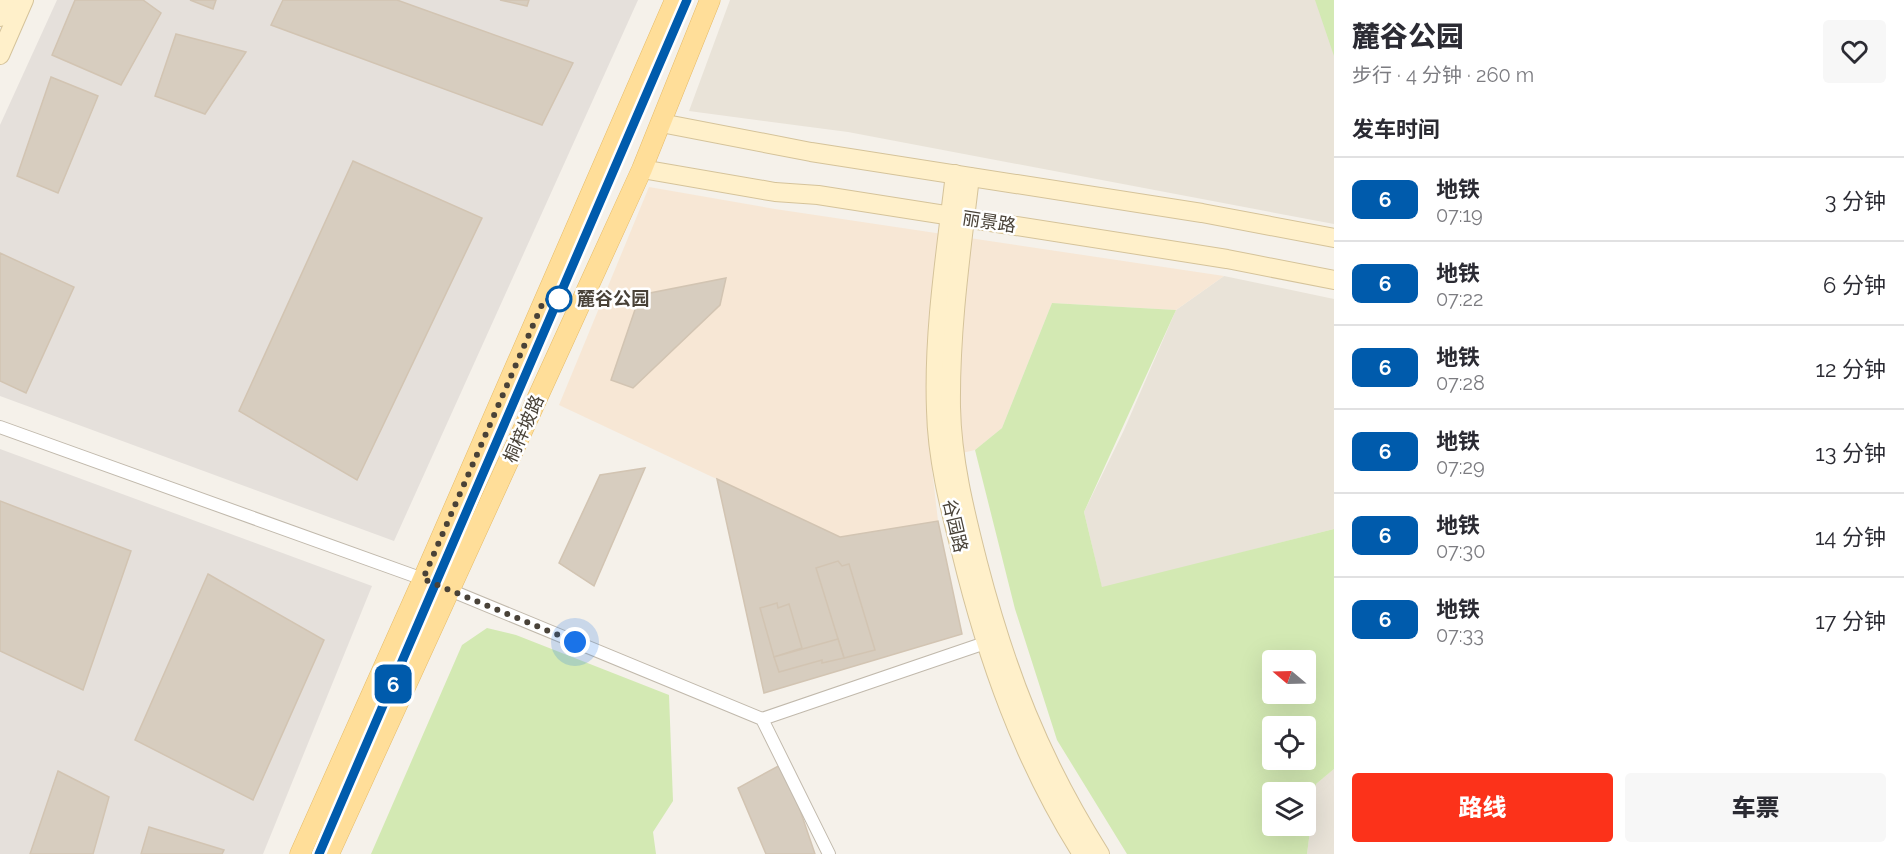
<!DOCTYPE html>
<html lang="zh">
<meta charset="utf-8">
<style>
:root{--surface:#fff;--page:#f7f7f7;--text:#2b2b33;--muted:#7c7c81;--line:#e1e1e2;--accent:#fc321a}
body{margin:0;font-family:Raleway,"Noto Sans SC",sans-serif;background:var(--page);color:var(--text);height:100vh;display:flex;flex-direction:column;font-size:22px;white-space:nowrap}
*{box-sizing:border-box;margin:0}
p{font-size:20px;color:var(--muted)}
.icon{flex:none;width:33px;height:33px;fill:none;stroke:currentColor;stroke-width:2;stroke-linecap:round;stroke-linejoin:round}
.map{position:relative;flex:1;overflow:hidden}
.details{display:flex;flex-direction:column;background:var(--surface);width:570px}
.details>*{flex:none}
.badge{padding:0 12px;border-radius:9px;font-size:21px;line-height:39px}
.needle{width:39px;rotate:289deg}
.tools{position:absolute;left:1262px;top:650px;display:grid;gap:12px}
.tools a{display:grid;place-items:center;width:54px;height:54px;border-radius:6px;background:var(--surface);box-shadow:0 6px 24px #0002;font-size:30px}
.you{position:absolute;width:30px;height:30px;margin:-15px;border:4px solid #fff;border-radius:50%;background:#1a73e8;box-shadow:0 0 0 9px #1a73e833}
.map>.badge{position:absolute;translate:-50% -50%;box-shadow:0 0 0 3px #fff}
h2{padding:0 18px;font-size:22px;line-height:54px}
.round{display:grid;place-items:center;flex:none;width:63px;height:63px;border-radius:6px;background:var(--page)}
.summary{display:flex;align-items:center;justify-content:space-between;height:102px;padding:0 18px}
h1{font-size:28px;font-weight:800;line-height:45px}
.primary-button{display:flex;gap:12px;margin-top:auto;padding:12px 18px}
.primary-button a{flex:1;height:69px;border-radius:6px;background:var(--accent);color:#fff;font-size:24px;font-weight:800;line-height:69px;text-align:center}
.primary-button a+a{background:var(--page);color:var(--text)}
ul{padding:0;list-style:none}
li{display:flex;align-items:center;gap:18px;height:84px;padding:0 18px;border-top:2px solid var(--line)}
li div{flex:1}
li b{display:block;font-size:22px}
li em{font-style:normal}
li .badge{min-width:66px;font-weight:700;text-align:center}
main{display:flex;flex:1;min-height:0}
.map>svg:first-child{display:block}
</style>
<main>
<div class="map">
<svg width="1334" height="854" viewBox="0 0 1334 854">
<rect width="100%" height="100%" fill="#f5f1ea"/>
<!-- residential -->
<g fill="#e9e3d8">
<polygon points="730,0 1334,0 1334,224 848,132 689,111"/>
<polygon points="1224,276 1334,299 1334,529 1102,588 1084,512 1124,430 1176,310"/>
<polygon points="1334,769 1334,854 1307,854 1316,784"/>
</g>
<!-- commercial -->
<polygon fill="#f7e7d5" points="649,187 775,209 1224,276 1176,310 1052,303 1002,428 975,450 931,460 938,521 840,537 559,405"/>
<!-- industrial -->
<g fill="#e5e0db">
<polygon points="57,0 638,0 394,541 0,396 0,125"/>
<polygon points="0,449 372,586 263,854 0,854"/>
</g>
<!-- green -->
<g fill="#d3e9b3" fill-rule="evenodd">
<polygon points="1315,0 1334,0 1334,56"/>
<path d="M1052,303L1176,310L1084,512L1102,587L1334,529V769L1316,784L1307,854H1127L1057,740L1015,609L975,450L1002,428ZM1272,660H1305V693H1272ZM1272,726H1305V759H1272ZM1272,792H1305V825H1272Z"/>
<polygon points="487,628 516,635 669,695 673,801 653,832 656,854 371,854 462,645"/>
</g>
<!-- building -->
<g fill="#d7cdbf" stroke="#d2c4b2" stroke-width="1.5">
<polygon points="75,0 143,0 161,13 121,85 52,55"/>
<polygon points="190,0 216,0 213,9"/>
<polygon points="283,0 397,0 573,63 542,125 271,25"/>
<polygon points="500,0 529,0 527,6"/>
<polygon points="176,34 246,52 205,114 155,96"/>
<polygon points="51,77 98,96 58,193 17,176"/>
<polygon points="353,161 482,218 357,480 239,411"/>
<polygon points="0,253 74,287 26,393 0,381"/>
<polygon points="726,278 720,305 633,388 611,380 640,295"/>
<polygon points="645,468 594,586 559,563 600,475"/>
<polygon points="717,479 840,537 938,521 962,634 764,693"/>
<polygon points="0,501 131,551 83,690 0,651"/>
<polygon points="838,561 842,566 849,564 875,650 844,658 816,568"/>
<polygon points="208,574 324,640 253,800 135,740"/>
<polygon points="777,603 778,608 789,604 802,648 774,657 760,608"/>
<polygon points="838,639 844,658 822,663 822,660 779,672 774,657"/>
<polygon points="784,763 815,854 766,854 738,788"/>
<polygon points="58,771 109,797 93,854 30,854"/>
<polygon points="149,827 224,850 222,854 141,854"/>
</g>
<g fill="none" stroke-linecap="round" stroke-linejoin="round">
<!-- street casing -->
<g stroke="#c1b9ac" stroke-width="14">
<g id="street">
<polyline points="0,427 423,579 762,719 829,854"/>
<polyline points="762,719 985,643"/>
</g>
</g>
<!-- secondary casing -->
<g stroke="#d5c39a" stroke-width="20">
<g id="secondary">
<polyline points="0,17 7,0"/>
<polyline points="0,55 24,0"/>
<polyline points="661,123 811,152 1202,213 1334,238"/>
<polyline points="642,169 775,192 818,195 1227,259 1334,280"/>
<path d="M955,174C946,251 933,332 936,410C937,458 949,506 961,552C987,659 1023,761 1082,854"/>
<path d="M970,177C961,253 950,330 951,407C952,460 965,512 978,563C1006,671 1040,759 1100,854"/>
</g>
</g>
<!-- primary casing -->
<g stroke="#e6bb67" stroke-width="21">
<g id="primary">
<polyline points="300,854 423,579 675,0"/>
<polyline points="329,854 642,169 710,0"/>
</g>
</g>
<!-- street -->
<use href="#street" stroke="#fff" stroke-width="12"/>
<!-- secondary -->
<use href="#secondary" stroke="#fff0ca" stroke-width="18"/>
<!-- primary -->
<use href="#primary" stroke="#ffde99" stroke-width="20"/>
</g>
<g fill="none" stroke-linecap="round" stroke-linejoin="round">
<!-- line casing -->
<g stroke="#fff" stroke-width="14">
<polyline id="line" points="319,854 687,0"/>
</g>
<!-- line -->
<use href="#line" stroke="#005bac" stroke-width="9"/>
<!-- walk -->
<polyline stroke="#494238" stroke-width="6" stroke-dasharray="0 10.8" points="559,299 544,300 423,579 575,642"/>
</g>
<!-- markers -->
<circle fill="#fff" stroke="#005bac" stroke-width="3" cx="559" cy="299" r="12"/>
<g text-anchor="middle" stroke-width="5" stroke-linejoin="round" paint-order="stroke">
<!-- street labels -->
<g font-size="18" fill="#494238" stroke="#fff">
<text transform="translate(989 222) rotate(9)" y="6">丽景路</text>
<text transform="translate(524 429) rotate(-66)" y="6">桐梓坡路</text>
<text transform="translate(955 526) rotate(77)" y="6">谷园路</text>
</g>
<!-- stop labels -->
<g font-size="18" font-weight="bold" fill="#494238" stroke="#fff" text-anchor="start">
<text x="577" y="305">麓谷公园</text>
</g>
</g>
</svg>
<div class="tools">
<a><svg class="needle" viewBox="-14 -14 28 28"><path d="M0-13l5 13h-10z" fill="#e53935"/><path d="M0 13l5-13h-10z" fill="#7c7c81"/></svg></a>
<a><svg class="icon" aria-label="locate" viewBox="0 0 24 24"><circle cx="12" cy="12" r="6"/><path d="M12 2v4M12 18v4M2 12h4M18 12h4"/></svg></a>
<a><svg class="icon" aria-label="layers" viewBox="0 0 24 24"><path d="M12 4l9 5-9 5-9-5zM3 14l9 5 9-5"/></svg></a>
</div>
<div class="you" style="left:575px;top:642px"></div>
<b class="badge" style="left:393px;top:684px;background:#005bac;color:#fff">6</b>
</div>
<section class="details">
<div class="summary"><div><h1>麓谷公园</h1><p>步行 · 4 分钟 · 260 m</p></div><a class="round"><svg class="icon" aria-label="heart" viewBox="0 0 24 24"><path d="M12 20l-8-8c-3-5 5-10 8-4 3-6 11-1 8 4z"/></svg></a></div>
<h2>发车时间</h2>
<ul>
<li><span class="badge" style="background:#005bac;color:#fff">6</span><div><b>地铁</b><p>07:19</p></div><em>3 分钟</em></li>
<li><span class="badge" style="background:#005bac;color:#fff">6</span><div><b>地铁</b><p>07:22</p></div><em>6 分钟</em></li>
<li><span class="badge" style="background:#005bac;color:#fff">6</span><div><b>地铁</b><p>07:28</p></div><em>12 分钟</em></li>
<li><span class="badge" style="background:#005bac;color:#fff">6</span><div><b>地铁</b><p>07:29</p></div><em>13 分钟</em></li>
<li><span class="badge" style="background:#005bac;color:#fff">6</span><div><b>地铁</b><p>07:30</p></div><em>14 分钟</em></li>
<li><span class="badge" style="background:#005bac;color:#fff">6</span><div><b>地铁</b><p>07:33</p></div><em>17 分钟</em></li>
</ul>
<div class="primary-button"><a>路线</a><a>车票</a></div>
</section>
</main>
